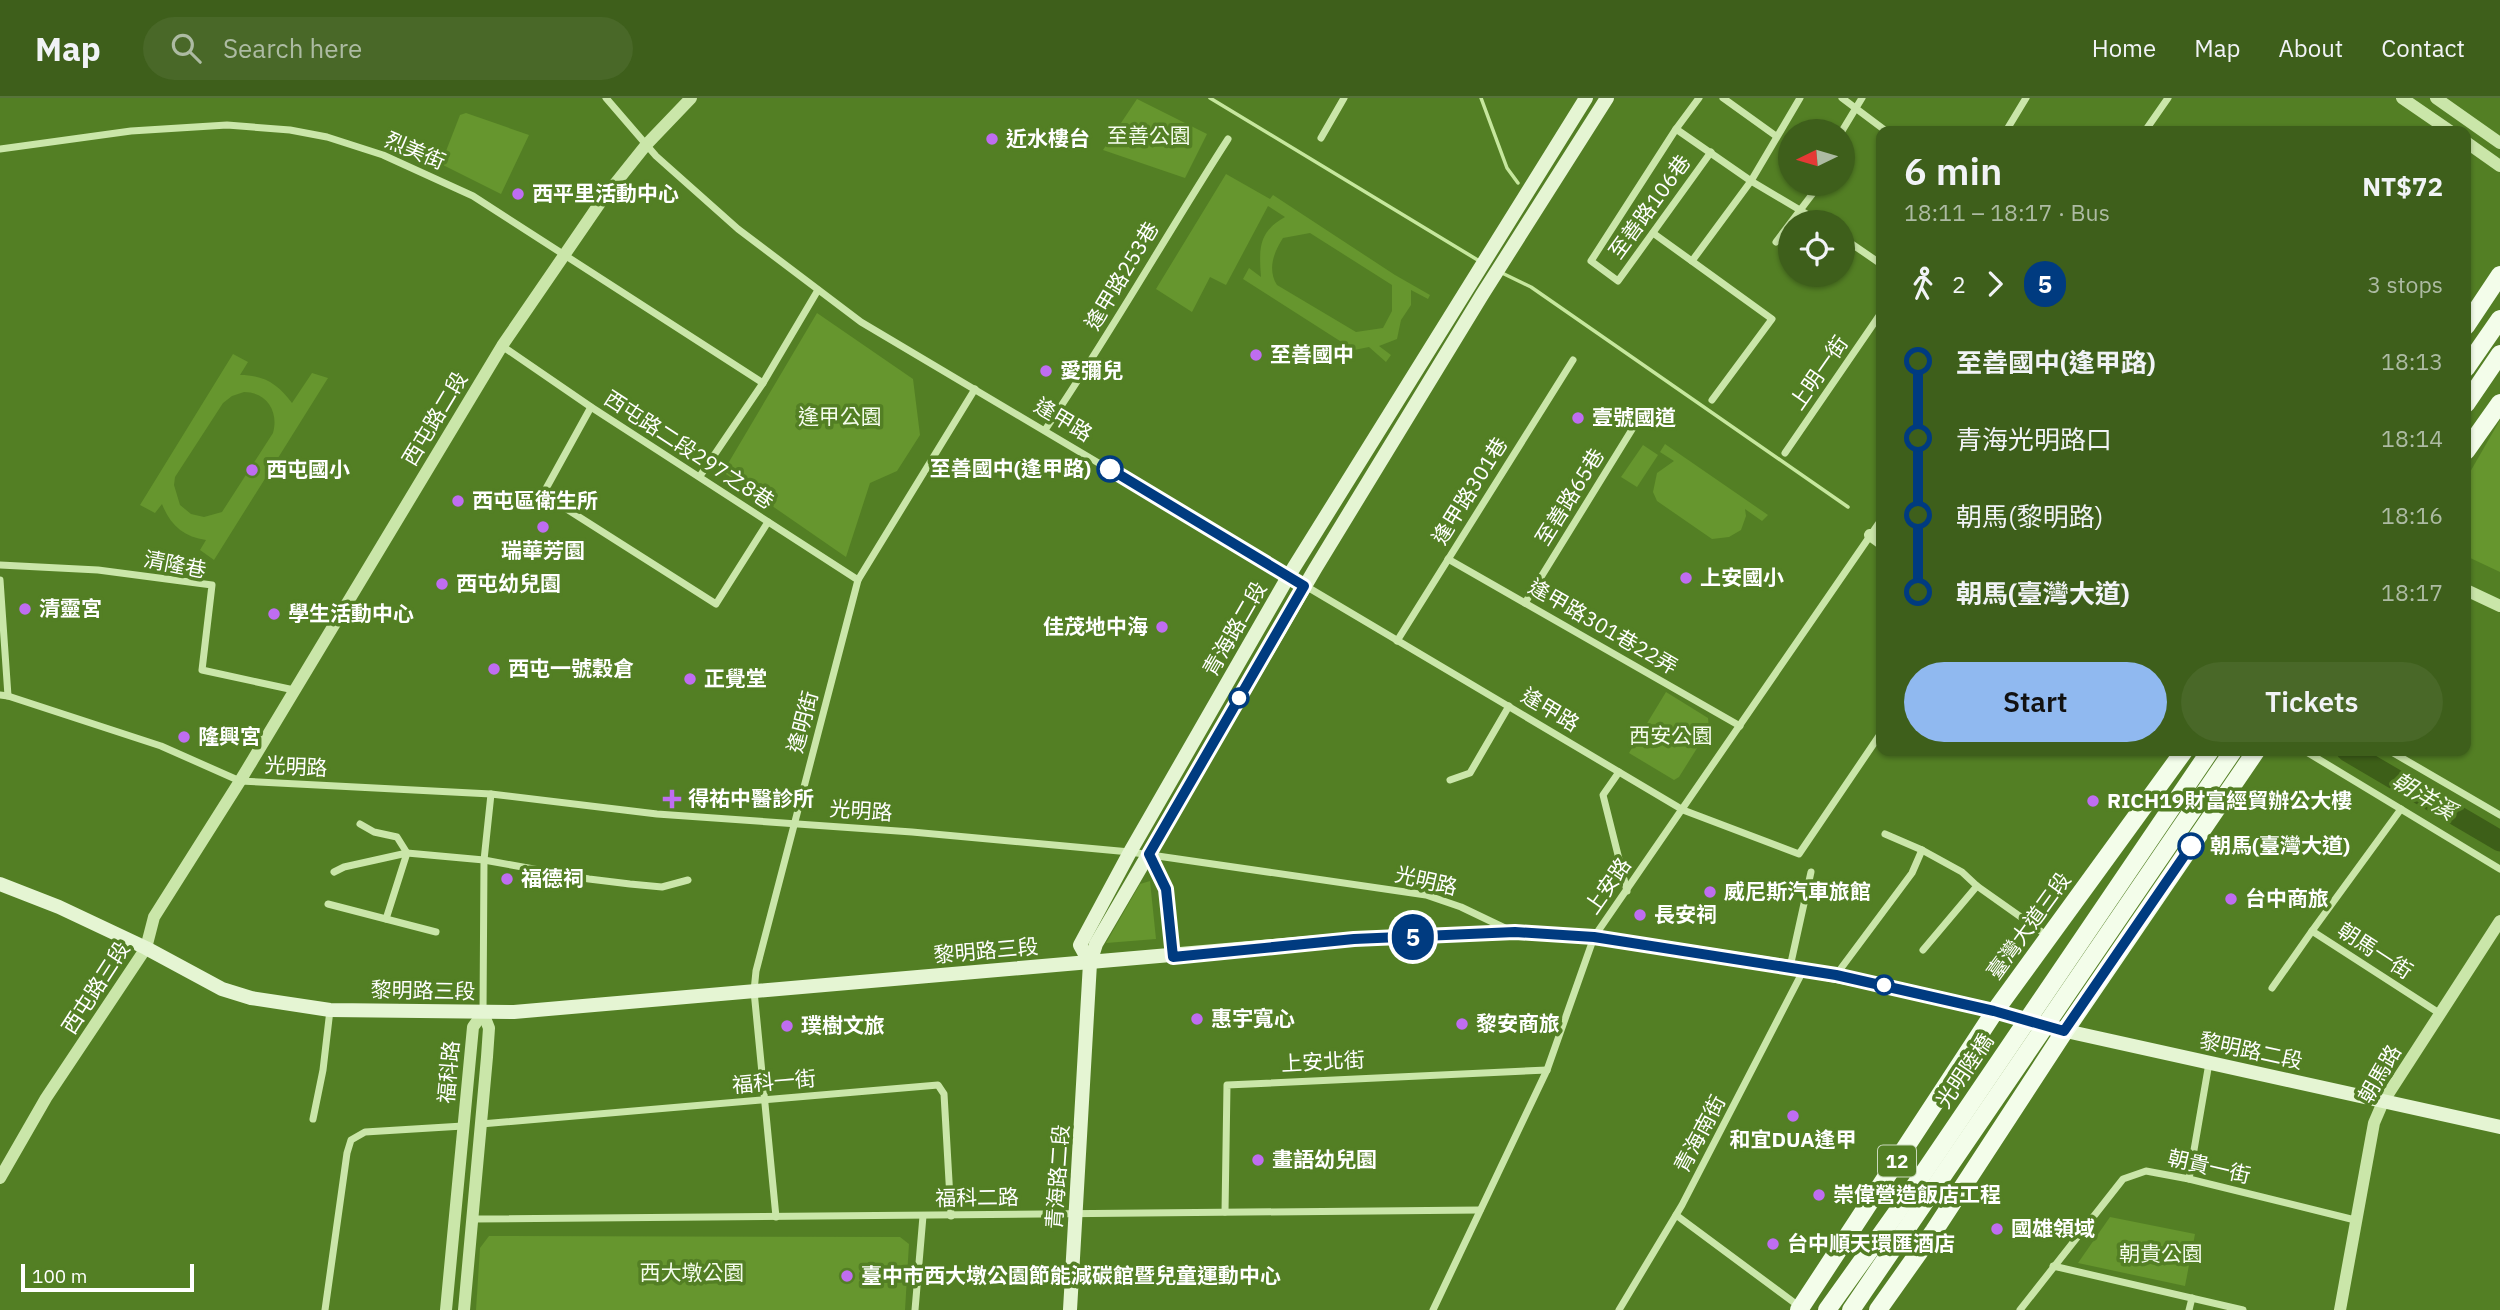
<!DOCTYPE html>
<meta charset="utf-8">
<style>
:root{--surface:#3e5f1b;--page:#496828;--text:#f1f3f6;--muted:#adbba3;--line:#57743a;--accent:#90b9f0}
body{margin:0;font-family:"IBM Plex Sans","Noto Sans TC",sans-serif;background:var(--page);color:var(--text);height:100vh;display:flex;flex-direction:column;font-size:26px;white-space:nowrap}
*{box-sizing:border-box;margin:0}
p{font-size:23px;color:var(--muted)}
.icon{flex:none;width:38px;height:38px;fill:none;stroke:currentColor;stroke-width:2;stroke-linecap:round;stroke-linejoin:round}
.map{position:relative;flex:1;overflow:hidden}
.side{position:absolute;left:1876px;top:28px;width:595px;height:630px;display:flex;flex-direction:column;background:var(--surface);border-radius:14px;box-shadow:0 2px 5px #0004}
.side>*{flex:none}
.badge{padding:0 14px;border-radius:23px;font-size:24px;line-height:46px}
.needle{width:46px;rotate:265deg}
.tools{position:absolute;left:1778px;top:21px;display:grid;gap:14px}
.tools a{display:grid;place-items:center;width:77px;height:77px;border-radius:50%;background:var(--surface);box-shadow:0 2px 5px #0004;font-size:35px}
.scale{position:absolute;left:21px;bottom:18px;width:173px;box-sizing:border-box;padding-left:7px;border:4px solid #fff;border-top:0;font-size:19px;line-height:24px;white-space:nowrap;color:#fff;-webkit-text-stroke:5px #537f24;paint-order:stroke}
.map>.badge{position:absolute;translate:-50% -50%;box-shadow:0 0 0 4px #fff}
.legs{display:flex;align-items:center;gap:10px;height:77px;padding:0 28px;font-size:23px}
.legs p{margin-inline-start:auto}
.summary{display:flex;align-items:center;justify-content:space-between;height:119px;padding:0 28px}
h1{font-size:38px;font-weight:600;line-height:52px}
.action{display:flex;gap:14px;margin-top:auto;padding:14px 28px}
.action a{flex:1;height:80px;border-radius:42px;background:var(--accent);color:#111;font-size:28px;font-weight:600;line-height:80px;text-align:center}
.action a+a{background:var(--page);color:var(--text)}
ul{padding:0 28px;list-style:none}
li{display:flex;align-items:center;gap:24px;height:77px;font-size:26px}
li i{display:grid;place-items:center;width:10px;height:100%;margin:0 9px;background:currentColor}
li i::after{content:'';width:18px;height:18px;margin:-9px;border:5px solid;border-radius:50%;background:var(--surface)}
li p{margin-inline-start:auto}
li:first-child i{background:linear-gradient(#0000 50%,currentColor 0)}
li:last-child i{background:linear-gradient(currentColor 50%,#0000 0)}
header{display:flex;align-items:center;gap:42px;box-sizing:border-box;height:98px;padding:0 35px;background:var(--surface);border-bottom:2px solid var(--line)}
header strong{font-size:33px}
nav{display:flex;gap:38px;margin-inline-start:auto;font-size:24px}
.search{width:490px;height:63px;background:var(--page);display:flex;align-items:center;gap:18px;box-sizing:border-box;padding:0 24px;border-radius:38px;color:var(--muted);font-size:26px}
.map>svg:first-child{display:block}
</style>
<header>
<strong>Map</strong>
<div class="search"><svg class="icon" aria-label="search" viewBox="0 0 24 24"><circle cx="10" cy="10" r="6"/><path d="M15 15l6 6"/></svg>Search here</div>
<nav><a>Home</a><a>Map</a><a>About</a><a>Contact</a></nav>
</header>
<div class="map">
<svg width="2500" height="1212" viewBox="0 0 2500 1212">
<rect width="100%" height="100%" fill="#537f24"/>
<!-- green -->
<g fill="#66962e" fill-rule="evenodd">
<polygon points="1137,1 1207,36 1185,80 1103,52"/>
<polygon points="466,15 529,37 501,96 441,66 460,17"/>
<path d="M1226,76L1270,101L1273,97L1395,177L1430,197L1428,201L1411,192V207L1401,222L1397,241L1379,248L1391,257L1386,264L1369,249L1354,252L1243,181L1249,170L1261,179C1259,151 1258,134 1285,119L1268,108L1226,187L1210,179L1192,214L1156,191ZM1310,135L1392,187V213L1383,230L1356,234L1277,187C1267,171 1274,154 1283,140Z"/>
<polygon points="817,215 913,281 920,337 897,373 870,385 846,459 723,374"/>
<path d="M233,256L248,264L240,277C264,277 278,286 292,305L312,275L328,280L214,462L200,452L206,442C184,439 170,427 162,406L155,415L140,407ZM244,294C267,294 279,314 273,335L222,414L204,419L191,416L180,407L174,387L175,379L223,305L232,298Z"/>
<polygon points="2500,322 2500,474 2466,458 2466,381"/>
<polygon points="1665,346 1768,417 1762,423 1745,411 1746,418 1741,432 1729,439 1712,441 1657,403 1653,394 1657,375 1674,363 1660,354"/>
<polygon points="1643,347 1658,357 1637,389 1621,379"/>
<polygon points="1666,594 1708,620 1709,631 1679,679 1674,682 1629,655"/>
<polygon points="1150,783 1156,841 1106,845 1140,786"/>
<polygon points="2110,1119 2195,1136 2185,1188 2078,1165"/>
<polygon points="489,1138 900,1139 909,1146 905,1212 476,1212 480,1150"/>
</g>
<g fill="none" stroke-linecap="round" stroke-linejoin="round">
<!-- stream -->
<g stroke="#c6e79d" stroke-width="3.5">
<polyline points="1210,0 1481,164"/>
<polyline points="1481,0 1507,70 1518,85"/>
<polyline points="1500,174 1531,189 1848,409"/>
</g>
<!-- river -->
<polyline stroke="#3d5f18" stroke-width="21" points="2347,653 2500,743"/>
<!-- minor -->
<g stroke="#cae6a9" stroke-width="7">
<polyline points="606,0 656,58 738,131 861,224 1683,712 1799,756 1881,635"/>
<polyline points="1699,0 1676,31 1591,163 1618,183 1711,54"/>
<polyline points="1723,0 1776,38"/>
<polyline points="1842,0 1886,33"/>
<polyline points="1676,31 1751,83 1820,124"/>
<polyline points="1842,33 1862,0"/>
<polyline points="2006,33 2026,0"/>
<polyline points="2145,33 2168,0"/>
<polyline points="1321,40 1344,0"/>
<polyline points="1843,50 1843,51"/>
<polyline points="0,51 131,33 227,27 290,32 327,39 383,57 473,98 763,285"/>
<polyline points="1653,135 1772,221 1712,302"/>
<polyline points="1843,140 1881,166"/>
<polyline points="1776,144 1820,86"/>
<polyline points="1692,163 1751,83 1800,0"/>
<polyline points="502,248 591,309 858,482"/>
<polyline points="591,309 543,396 716,506 768,424"/>
<path d="M1045,332C1110,237 1166,137 1228,41"/>
<polyline points="1785,355 1881,215"/>
<polyline points="700,378 763,285 818,192"/>
<polyline points="1448,461 1740,628"/>
<polyline points="0,467 98,472 212,487 202,572 294,592"/>
<polyline points="0,482 8,598"/>
<polyline points="1525,505 1644,312"/>
<polyline points="1397,543 1573,262"/>
<polyline points="0,597 8,598 161,648 240,683 491,696 657,716 912,734 1130,754 1426,797 1461,809 1507,831"/>
<polyline points="2305,653 2500,771"/>
<polyline points="2390,653 2500,717"/>
<polyline points="1619,674 1603,697 1627,793"/>
<polyline points="1450,682 1470,675 1509,608"/>
<polyline points="2401,711 2312,833 2439,915"/>
<polyline points="360,726 374,734 397,739 407,755 386,821"/>
<polyline points="1885,736 1922,752 1962,774 1977,788 2049,839"/>
<polyline points="334,774 344,769 407,755 484,762 589,781 630,786 662,789 688,782"/>
<polyline points="328,806 436,834"/>
<polyline points="1923,852 1977,788"/>
<polyline points="1790,869 1811,774"/>
<polyline points="1836,877 1912,775 1922,752"/>
<polyline points="2272,890 2312,833"/>
<polyline points="483,915 484,762 491,696"/>
<polyline points="313,1021 323,972 330,912"/>
<polyline points="481,1026 938,987 944,996 951,1118"/>
<polyline points="2189,1081 2209,965"/>
<polyline points="1225,1114 1227,987 1547,972"/>
<polyline points="1676,1117 1800,1209"/>
<polyline points="776,1119 754,893 756,873 858,482 975,291"/>
<polyline points="473,1121 1480,1112"/>
<polyline points="2053,1168 2243,1212"/>
<polyline points="325,1212 347,1055 351,1042 365,1034 463,1028"/>
<polyline points="915,1212 923,1118"/>
<polyline points="1433,1212 1547,972 1594,839 1881,422"/>
<polyline points="1619,1212 1682,1107 1804,871"/>
<polyline points="2020,1212 2123,1081 2146,1073 2189,1081 2355,1122"/>
<polyline points="2189,1212 2192,1200"/>
</g>
<!-- tertiary -->
<g stroke="#cae6a9" stroke-width="12">
<polyline points="2402,0 2450,33"/>
<polyline points="2436,0 2500,45"/>
<polyline points="2466,44 2500,68"/>
<polyline points="1870,437 1881,445"/>
<polyline points="2466,492 2500,508"/>
<polyline points="1149,756 1166,791 1173,859"/>
<polyline points="0,1080 46,1000 146,850 154,819 240,683 502,248 602,102 646,47 691,0"/>
<polyline points="446,1212 473,929 483,915"/>
<polyline points="464,1212 487,959 489,930 483,915"/>
<polyline points="2340,1212 2374,1025 2383,1004 2500,823"/>
</g>
<!-- secondary -->
<g stroke="#e5f5d3" stroke-width="14">
<polyline points="0,786 59,809 146,850 222,891 251,900 330,912 514,914 1354,841 1515,834 1594,839 1790,869 1877,886 1995,913 2034,925"/>
<polyline points="1090,865 1080,847 1130,754 1288,479 1586,0"/>
<polyline points="2057,931 2500,1029"/>
<polyline points="1070,1212 1090,865 1096,846 1315,471 1482,197 1607,0"/>
</g>
<!-- primary -->
<g stroke="#f3fdea" stroke-width="18">
<polyline points="2466,228 2500,177"/>
<polyline points="2466,270 2500,221"/>
<polyline points="2466,306 2500,256"/>
<polyline points="2466,353 2500,305"/>
<polyline points="1799,1212 1995,913 2184,653"/>
<polyline points="1878,1212 1934,1133 2064,934 2256,653"/>
</g>
<!-- primary-bridge -->
<g stroke="#f3fdea" stroke-width="18">
<polyline points="1827,1212 1897,1114 2210,653"/>
<polyline points="1851,1212 2233,653"/>
</g>
</g>
<g fill="none" stroke-linecap="round" stroke-linejoin="round">
<!-- line-1 casing -->
<g stroke="#fff" stroke-width="16">
<polyline id="line-1" points="1110,371 1304,488 1149,756 1166,791 1173,859 1354,841 1515,834 1594,839 1836,877 1994,913 2064,933 2191,748"/>
</g>
<!-- line-1 -->
<use href="#line-1" stroke="#003b80" stroke-width="10"/>
</g>
<!-- markers -->
<g fill="#bf6df1" stroke="#537f24" stroke-width="2.5">
<circle cx="992" cy="41" r="7"/>
<circle cx="518" cy="96" r="7"/>
<circle cx="1256" cy="257" r="7"/>
<circle cx="1046" cy="273" r="7"/>
<circle cx="1578" cy="320" r="7"/>
<circle cx="252" cy="372" r="7"/>
<circle cx="458" cy="403" r="7"/>
<circle cx="543" cy="429" r="7"/>
<circle cx="1686" cy="480" r="7"/>
<circle cx="442" cy="486" r="7"/>
<circle cx="25" cy="511" r="7"/>
<circle cx="274" cy="516" r="7"/>
<circle cx="1162" cy="529" r="7"/>
<circle cx="494" cy="571" r="7"/>
<circle cx="690" cy="581" r="7"/>
<circle cx="184" cy="639" r="7"/>
<path d="M668.5 690.5h7v7h7v7h-7v7h-7v-7h-7v-7h7z"/>
<circle cx="2093" cy="703" r="7"/>
<circle cx="507" cy="781" r="7"/>
<circle cx="1710" cy="794" r="7"/>
<circle cx="2231" cy="801" r="7"/>
<circle cx="1640" cy="817" r="7"/>
<circle cx="1197" cy="921" r="7"/>
<circle cx="1462" cy="926" r="7"/>
<circle cx="787" cy="928" r="7"/>
<circle cx="1793" cy="1018" r="7"/>
<circle cx="1258" cy="1062" r="7"/>
<circle cx="1819" cy="1097" r="7"/>
<circle cx="1997" cy="1131" r="7"/>
<circle cx="1773" cy="1146" r="7"/>
<circle cx="847" cy="1178" r="7"/>
</g>
<g fill="#fff" stroke="#003b80" stroke-width="3.5">
<circle cx="1110" cy="371" r="12"/>
<circle cx="1239" cy="600" r="9"/>
<circle cx="2191" cy="748" r="12"/>
<circle cx="1884" cy="887" r="9"/>
</g>
<g text-anchor="middle" stroke-width="7" stroke-linejoin="round" paint-order="stroke">
<!-- shield labels -->
<rect fill="#537f24" stroke="#cbd9bd" stroke-width="2" x="1878" y="1047.5" width="38" height="31" rx="5"/>
<g font-size="19" font-weight="bold" fill="#fff">
<text x="1897" y="1070">12</text>
</g>
<!-- park labels -->
<g font-size="21" fill="#f5fced" stroke="#537f24">
<text x="1149" y="45">至善公園</text>
<text x="840" y="326">逢甲公園</text>
<text x="1671" y="645">西安公園</text>
<text x="2161" y="1163">朝貴公園</text>
<text x="692" y="1182">西大墩公園</text>
</g>
<!-- poi labels -->
<g font-size="21" font-weight="bold" fill="#fff" stroke="#537f24" text-anchor="start">
<text x="1006" y="48">近水樓台</text>
<text x="532" y="103">西平里活動中心</text>
<text x="1270" y="264">至善國中</text>
<text x="1060" y="280">愛彌兒</text>
<text x="1592" y="327">壹號國道</text>
<text x="266" y="379">西屯國小</text>
<text x="472" y="410">西屯區衛生所</text>
<text x="543" y="460" text-anchor="middle">瑞華芳園</text>
<text x="1700" y="487">上安國小</text>
<text x="456" y="493">西屯幼兒園</text>
<text x="39" y="518">清靈宮</text>
<text x="288" y="523">學生活動中心</text>
<text x="1148" y="536" text-anchor="end">佳茂地中海</text>
<text x="508" y="578">西屯一號穀倉</text>
<text x="704" y="588">正覺堂</text>
<text x="198" y="646">隆興宮</text>
<text x="688" y="708">得祐中醫診所</text>
<text x="2107" y="710">RICH19財富經貿辦公大樓</text>
<text x="521" y="788">福德祠</text>
<text x="1724" y="801">威尼斯汽車旅館</text>
<text x="2245" y="808">台中商旅</text>
<text x="1654" y="824">長安祠</text>
<text x="1211" y="928">惠宇寬心</text>
<text x="1476" y="933">黎安商旅</text>
<text x="801" y="935">璞樹文旅</text>
<text x="1793" y="1049" text-anchor="middle">和宜DUA逢甲</text>
<text x="1272" y="1069">畫語幼兒園</text>
<text x="1833" y="1104">崇偉營造飯店工程</text>
<text x="2011" y="1138">國雄領域</text>
<text x="1787" y="1153">台中順天環匯酒店</text>
<text x="861" y="1185">臺中市西大墩公園節能減碳館暨兒童運動中心</text>
</g>
<!-- street labels -->
<g font-size="21" fill="#fff" stroke="#537f24">
<text transform="translate(415 53) rotate(23)" y="7">烈美街</text>
<text transform="translate(1650 109) rotate(-54)" y="7">至善路106巷</text>
<text transform="translate(1122 178) rotate(-59)" y="7">逢甲路253巷</text>
<text transform="translate(1819 275) rotate(-55)" y="7">上明一街</text>
<text transform="translate(435 321) rotate(-59)" y="7">西屯路二段</text>
<text transform="translate(1063 322) rotate(31)" y="7">逢甲路</text>
<text transform="translate(689 352) rotate(33)" y="7">西屯路二段297之8巷</text>
<text transform="translate(1470 393) rotate(-58)" y="7">逢甲路301巷</text>
<text transform="translate(1570 399) rotate(-58)" y="7">至善路65巷</text>
<text transform="translate(175 467) rotate(11)" y="7">清隆巷</text>
<text transform="translate(1603 529) rotate(30)" y="7">逢甲路301巷22弄</text>
<text transform="translate(1235 531) rotate(-60)" y="7">青海路二段</text>
<text transform="translate(1550 612) rotate(31)" y="7">逢甲路</text>
<text transform="translate(803 624) rotate(-75)" y="7">逢明街</text>
<text transform="translate(296 669) rotate(3)" y="7">光明路</text>
<text transform="translate(861 713) rotate(4)" y="7">光明路</text>
<text transform="translate(1426 783) rotate(13)" y="7">光明路</text>
<text transform="translate(1608 788) rotate(-55)" y="7">上安路</text>
<text transform="translate(2029 828) rotate(-54)" y="7">臺灣大道三段</text>
<text transform="translate(986 853) rotate(-5)" y="7">黎明路三段</text>
<text transform="translate(2375 853) rotate(33)" y="7">朝馬一街</text>
<text transform="translate(96 890) rotate(-57)" y="7">西屯路三段</text>
<text transform="translate(423 893) rotate(1)" y="7">黎明路三段</text>
<text transform="translate(2251 953) rotate(12)" y="7">黎明路二段</text>
<text transform="translate(1323 964) rotate(-3)" y="7">上安北街</text>
<text transform="translate(1965 973) rotate(-56)" y="7">光明陸橋</text>
<text transform="translate(449 974) rotate(-85)" y="7">福科路</text>
<text transform="translate(2380 976) rotate(-60)" y="7">朝馬路</text>
<text transform="translate(774 984) rotate(-5)" y="7">福科一街</text>
<text transform="translate(1700 1036) rotate(-62)" y="7">青海南街</text>
<text transform="translate(2209 1069) rotate(13)" y="7">朝貴一街</text>
<text transform="translate(1058 1079) rotate(-86)" y="7">青海路二段</text>
<text transform="translate(977 1100) rotate(-1)" y="7">福科二路</text>
</g>
<!-- stop labels -->
<g font-size="21" font-weight="bold" fill="#fff" stroke="#537f24" text-anchor="end">
<text x="1091" y="378">至善國中(逢甲路)</text>
<text x="2210" y="755" text-anchor="start">朝馬(臺灣大道)</text>
</g>
<!-- water labels -->
<g font-size="23" font-style="italic" fill="#f6fcf0" stroke="#537f24">
<text transform="translate(2424 698) rotate(31)" y="8">朝洋溪</text>
</g>
</g>
</svg>
<div class="tools">
<a><svg class="needle" viewBox="-14 -14 28 28"><path d="M0-13l5 13h-10z" fill="#e53935"/><path d="M0 13l5-13h-10z" fill="#adbba3"/></svg></a>
<a><svg class="icon" aria-label="locate" viewBox="0 0 24 24"><circle cx="12" cy="12" r="6"/><path d="M12 2v4M12 18v4M2 12h4M18 12h4"/></svg></a>
</div>
<div class="scale">100 m</div>
<b class="badge" style="left:1413px;top:839px;background:#003b80;color:#fff">5</b>
<section class="side">
<div class="summary"><div><h1>6 min</h1><p>18:11 – 18:17 · Bus</p></div><b>NT$72</b></div>
<div class="legs"><svg class="icon" aria-label="walk" viewBox="0 0 24 24"><circle cx="13" cy="4" r="2"/><path d="M13 8l-2 6 4 7M11 14l-3 7M7 12l3-4h3l4 4"/></svg>2<svg class="icon" aria-label="forward" viewBox="0 0 24 24"><path d="M9 5l7 7-7 7"/></svg><b class="badge" style="background:#003b80;color:#fff">5</b><p>3 stops</p></div>
<ul>
<li><i style="color:#003b80"></i><b>至善國中(逢甲路)</b><p>18:13</p></li>
<li><i style="color:#003b80"></i><span>青海光明路口</span><p>18:14</p></li>
<li><i style="color:#003b80"></i><span>朝馬(黎明路)</span><p>18:16</p></li>
<li><i style="color:#003b80"></i><b>朝馬(臺灣大道)</b><p>18:17</p></li>
</ul>
<div class="action"><a>Start</a><a>Tickets</a></div>
</section>
</div>
